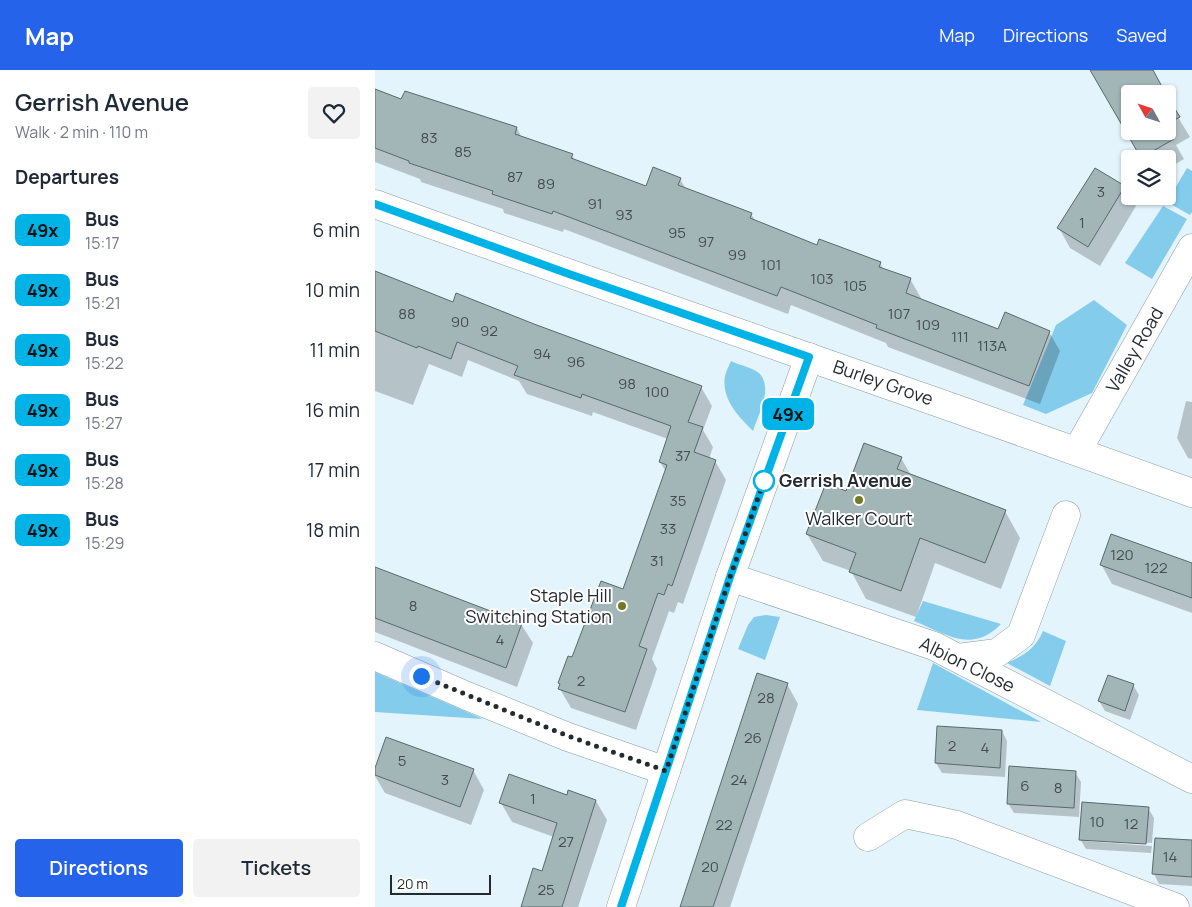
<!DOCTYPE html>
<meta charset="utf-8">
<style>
:root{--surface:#fff;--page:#f2f2f3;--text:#1f2937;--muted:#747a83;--accent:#2563eb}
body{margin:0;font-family:Manrope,sans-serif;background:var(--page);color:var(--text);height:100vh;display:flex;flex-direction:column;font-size:19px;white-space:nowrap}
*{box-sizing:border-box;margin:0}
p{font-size:16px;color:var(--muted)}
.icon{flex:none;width:28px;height:28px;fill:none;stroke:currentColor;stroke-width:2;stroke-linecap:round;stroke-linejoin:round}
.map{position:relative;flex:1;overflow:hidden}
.details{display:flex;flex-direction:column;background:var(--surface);width:375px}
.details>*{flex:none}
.badge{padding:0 10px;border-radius:8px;font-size:18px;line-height:32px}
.needle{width:32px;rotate:310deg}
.controls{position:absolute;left:746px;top:15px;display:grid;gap:10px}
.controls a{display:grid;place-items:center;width:55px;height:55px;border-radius:5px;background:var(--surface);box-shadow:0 1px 4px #0004;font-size:25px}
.scale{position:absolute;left:15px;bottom:12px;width:101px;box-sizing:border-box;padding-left:5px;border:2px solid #242b2e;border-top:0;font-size:14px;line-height:18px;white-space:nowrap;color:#242b2e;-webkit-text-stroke:4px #fff;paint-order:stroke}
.you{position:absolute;width:25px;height:25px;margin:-12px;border:4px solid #fff;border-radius:50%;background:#1a73e8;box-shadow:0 0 0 8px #1a73e833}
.map>.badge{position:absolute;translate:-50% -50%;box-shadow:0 0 0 2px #fff}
h2{padding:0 15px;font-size:19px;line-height:45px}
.round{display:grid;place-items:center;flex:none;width:52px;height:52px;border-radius:5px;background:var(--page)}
.summary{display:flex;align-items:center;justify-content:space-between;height:85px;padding:0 15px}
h1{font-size:24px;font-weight:600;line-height:38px}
.button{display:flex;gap:10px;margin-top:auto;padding:10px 15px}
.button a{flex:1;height:58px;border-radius:5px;background:var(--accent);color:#fff;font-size:20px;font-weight:600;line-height:58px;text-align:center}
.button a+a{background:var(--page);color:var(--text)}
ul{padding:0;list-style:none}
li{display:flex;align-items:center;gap:15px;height:60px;padding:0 15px}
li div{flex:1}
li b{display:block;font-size:19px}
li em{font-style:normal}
li .badge{min-width:55px;font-weight:700;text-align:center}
header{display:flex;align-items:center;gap:30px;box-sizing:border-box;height:70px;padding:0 25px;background:var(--accent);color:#fff}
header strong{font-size:24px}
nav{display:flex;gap:28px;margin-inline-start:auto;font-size:18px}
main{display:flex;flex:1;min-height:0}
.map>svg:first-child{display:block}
</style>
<header>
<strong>Map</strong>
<nav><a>Map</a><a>Directions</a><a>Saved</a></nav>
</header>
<main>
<section class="details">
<div class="summary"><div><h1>Gerrish Avenue</h1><p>Walk · 2 min · 110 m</p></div><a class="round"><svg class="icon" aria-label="heart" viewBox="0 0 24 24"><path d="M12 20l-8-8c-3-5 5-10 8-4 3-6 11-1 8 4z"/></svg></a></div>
<h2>Departures</h2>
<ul>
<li><span class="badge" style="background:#00b3e6;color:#111">49x</span><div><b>Bus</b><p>15:17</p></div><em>6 min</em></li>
<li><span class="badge" style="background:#00b3e6;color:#111">49x</span><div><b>Bus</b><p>15:21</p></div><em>10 min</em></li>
<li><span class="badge" style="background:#00b3e6;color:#111">49x</span><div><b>Bus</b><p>15:22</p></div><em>11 min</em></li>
<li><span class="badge" style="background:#00b3e6;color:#111">49x</span><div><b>Bus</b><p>15:27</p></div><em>16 min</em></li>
<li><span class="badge" style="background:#00b3e6;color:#111">49x</span><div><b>Bus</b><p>15:28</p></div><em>17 min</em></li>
<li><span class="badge" style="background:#00b3e6;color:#111">49x</span><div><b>Bus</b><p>15:29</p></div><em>18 min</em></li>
</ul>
<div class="button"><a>Directions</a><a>Tickets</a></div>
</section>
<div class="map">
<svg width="817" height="837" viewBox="0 0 817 837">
<rect width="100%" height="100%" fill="#e3f4fc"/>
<!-- green -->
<g fill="#84cceb">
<polygon points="812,98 817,101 817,142 815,145 792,132"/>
<polygon points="788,136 812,149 777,209 750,193"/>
<polygon points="719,230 752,255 717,323 671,344 648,335 681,255"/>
<path d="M356,291C364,295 379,298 385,304C398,319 383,345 378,361C364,347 346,329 350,306C351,301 354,296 356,291Z"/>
<path d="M548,531L626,554C597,584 571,564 539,551Z"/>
<polygon points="391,545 405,547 390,590 363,579 373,555 379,547"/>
<path d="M668,561L691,571L675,616L632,593C650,585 660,579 668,561Z"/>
<polygon points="558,593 666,652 542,640"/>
<polygon points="0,602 108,649 0,642"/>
</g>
<!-- shadow -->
<g fill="#0003">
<polygon points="725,0 776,0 755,24 755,61 792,61 792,29 815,67 801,75 809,89 792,99 792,89 768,89 718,4"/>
<polygon points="0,24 142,58 147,68 197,85 200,91 272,117 305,109 311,119 376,144 381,152 443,176 505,193 509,200 535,209 546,228 545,230 624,260 674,262 685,281 665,334 513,277 511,273 416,235 413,244 189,159 188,162 129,143 128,139 46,112 45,109 0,92"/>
<polygon points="749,117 761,136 725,196 695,178 684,158"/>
<polygon points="0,202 79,233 326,317 337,336 328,360 338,377 334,389 340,391 351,410 308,534 303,532 299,543 294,541 277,589 282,599 261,660 196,638 185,619 198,589 248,521 291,402 285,392 293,369 218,342 217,346 152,324 144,311 93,290 87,307 54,294 38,335 0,321"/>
<polygon points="811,331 817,332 817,389 813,388 802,368"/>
<polygon points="526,388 536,405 630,441 645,468 626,519 560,493 541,547 491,529 476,501 448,491 432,464"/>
<polygon points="726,494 817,495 817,543 737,514"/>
<polygon points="0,502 146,554 158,573 142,617 0,562"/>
<polygon points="412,614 423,634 355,837 306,837"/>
<polygon points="758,615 764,625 755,650 730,641 724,631"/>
<polygon points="627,661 632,671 630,707 567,703 561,693"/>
<polygon points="98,700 109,720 96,755 10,723 0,706 0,701"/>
<polygon points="700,702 706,712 704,747 639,743 633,733"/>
<polygon points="221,731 232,750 203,837 147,837 167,803 179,767 137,752 126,733"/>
<polygon points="773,738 779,748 777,773 710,769 710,771 777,776 776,783 711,779 705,769"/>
<polygon points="817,771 817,816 784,814 779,804"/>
</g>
<!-- building -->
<g fill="#a2b5b7" stroke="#586a6c">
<polygon points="715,0 778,0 791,24 755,24 755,61 792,61 792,58 799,69 766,88"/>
<polygon points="0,19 26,29 30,21 142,57 140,64 198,84 196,88 271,116 278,97 306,108 303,115 377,143 375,148 442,175 444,169 506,192 504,197 536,208 531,223 623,259 630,242 675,261 654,316 501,258 502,255 406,217 402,226 178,141 177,144 117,124 118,121 34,93 34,91 0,78"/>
<polygon points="792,26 805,47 792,54"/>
<polygon points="720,98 750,116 713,177 682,158"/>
<polygon points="0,201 78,232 81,223 159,254 327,316 313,352 328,357 319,382 341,390 297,516 293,514 289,525 283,523 264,576 272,579 250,642 183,619 185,614 183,613 193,586 197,587 226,511 248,519 292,395 284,392 296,356 207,324 206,328 139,305 143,296 82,272 76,289 43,276 42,278 0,261"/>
<polygon points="489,373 527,387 522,399 631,440 610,493 545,468 526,521 474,502 481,483 431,464 451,413 471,421"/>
<polygon points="736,464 817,493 817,528 725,495"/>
<polygon points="0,497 147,553 131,598 0,548"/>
<polygon points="382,603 413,613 380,714 338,837 305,837"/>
<polygon points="733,605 759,614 750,641 723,631"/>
<polygon points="562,656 627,660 625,698 560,693"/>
<polygon points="11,667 99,699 85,737 0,705 0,698"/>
<polygon points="634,696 701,701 699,738 632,734"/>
<polygon points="134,704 192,725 193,720 221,730 187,837 146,837 158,798 167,801 182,753 124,733"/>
<polygon points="707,732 774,737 771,774 704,770"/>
<polygon points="780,768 817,770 817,807 777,804"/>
</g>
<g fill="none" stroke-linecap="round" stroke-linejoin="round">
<!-- minor casing -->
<g stroke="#8c9ca3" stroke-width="29">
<g id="minor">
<path d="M0,134C272,233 545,324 817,423"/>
<polyline points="702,381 817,178"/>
<polyline points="355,507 559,576 817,709"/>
<polyline points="0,586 92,626 193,667 291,701"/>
<polyline points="583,588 622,583 646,565 691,445"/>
<polyline points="493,767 530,744 582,755 800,837"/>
<polyline points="246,837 355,507 434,287"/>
</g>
</g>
<!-- minor -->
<use href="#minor" stroke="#fff" stroke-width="28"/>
</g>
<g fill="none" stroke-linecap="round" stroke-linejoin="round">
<!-- line casing -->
<g stroke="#fff" stroke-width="11">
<polyline id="line" points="0,134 194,204 434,287 355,507 246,837"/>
</g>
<!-- line -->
<use href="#line" stroke="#00b3e6" stroke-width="8"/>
<!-- walk -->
<polyline stroke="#242b2e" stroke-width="5" stroke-dasharray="0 9" points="46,606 193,666 291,701 355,507 389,411"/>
</g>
<!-- markers -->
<circle fill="#fff" stroke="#00b3e6" stroke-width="2.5" cx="389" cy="411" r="10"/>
<g fill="#727a24" stroke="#fff" stroke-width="2">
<circle cx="484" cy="430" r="5"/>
<circle cx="247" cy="536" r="5"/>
</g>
<g text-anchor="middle" stroke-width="4" stroke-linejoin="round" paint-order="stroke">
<!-- number labels -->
<g font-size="15" fill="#444e50">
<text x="54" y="73">83</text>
<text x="88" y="87">85</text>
<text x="140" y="112">87</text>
<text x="171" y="119">89</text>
<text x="726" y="127">3</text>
<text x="220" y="139">91</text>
<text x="249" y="150">93</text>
<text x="707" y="158">1</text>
<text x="302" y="168">95</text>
<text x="331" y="177">97</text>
<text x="362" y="190">99</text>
<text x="396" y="200">101</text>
<text x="447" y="214">103</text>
<text x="480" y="221">105</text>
<text x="32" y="249">88</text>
<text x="524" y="249">107</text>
<text x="85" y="257">90</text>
<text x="553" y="260">109</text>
<text x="114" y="266">92</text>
<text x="585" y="272">111</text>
<text x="617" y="281">113A</text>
<text x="167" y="289">94</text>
<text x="201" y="297">96</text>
<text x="252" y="319">98</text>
<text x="282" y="327">100</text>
<text x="308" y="391">37</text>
<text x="303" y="436">35</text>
<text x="293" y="464">33</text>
<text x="747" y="490">120</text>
<text x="282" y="496">31</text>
<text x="781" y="503">122</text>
<text x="38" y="541">8</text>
<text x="125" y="575">4</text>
<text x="206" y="616">2</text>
<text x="391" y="633">28</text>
<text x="378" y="673">26</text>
<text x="577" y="681">2</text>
<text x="610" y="683">4</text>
<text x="27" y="696">5</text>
<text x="70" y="715">3</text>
<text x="364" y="715">24</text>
<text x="650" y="721">6</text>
<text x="683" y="723">8</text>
<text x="158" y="734">1</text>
<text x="722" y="757">10</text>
<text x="756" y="759">12</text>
<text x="349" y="760">22</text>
<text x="191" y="777">27</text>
<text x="795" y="792">14</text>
<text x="335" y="802">20</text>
<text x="171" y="825">25</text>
</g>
<!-- street labels -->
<g font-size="18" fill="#242b2e" stroke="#fff">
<text transform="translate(760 280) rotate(-60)" y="6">Valley Road</text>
<text transform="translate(508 313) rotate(19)" y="6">Burley Grove</text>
<text transform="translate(592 595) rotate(26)" y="6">Albion Close</text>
</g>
<!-- stop labels -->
<g font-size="18" font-weight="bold" fill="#242b2e" stroke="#fff" text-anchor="start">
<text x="404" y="417">Gerrish Avenue</text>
</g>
<!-- poi labels -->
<g font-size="18" fill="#242b2e" stroke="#fff">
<text x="484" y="455">Walker Court</text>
<text x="237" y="532" text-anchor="end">Staple Hill<tspan x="237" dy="21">Switching Station</tspan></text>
</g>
</g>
</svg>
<div class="controls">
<a><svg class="needle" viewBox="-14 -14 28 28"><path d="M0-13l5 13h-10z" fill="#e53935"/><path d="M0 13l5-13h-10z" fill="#747a83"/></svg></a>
<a><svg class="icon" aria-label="layers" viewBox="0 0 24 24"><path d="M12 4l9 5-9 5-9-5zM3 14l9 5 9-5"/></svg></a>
</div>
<div class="scale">20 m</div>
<div class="you" style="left:46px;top:606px"></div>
<b class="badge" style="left:413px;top:344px;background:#00b3e6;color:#111">49x</b>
</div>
</main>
